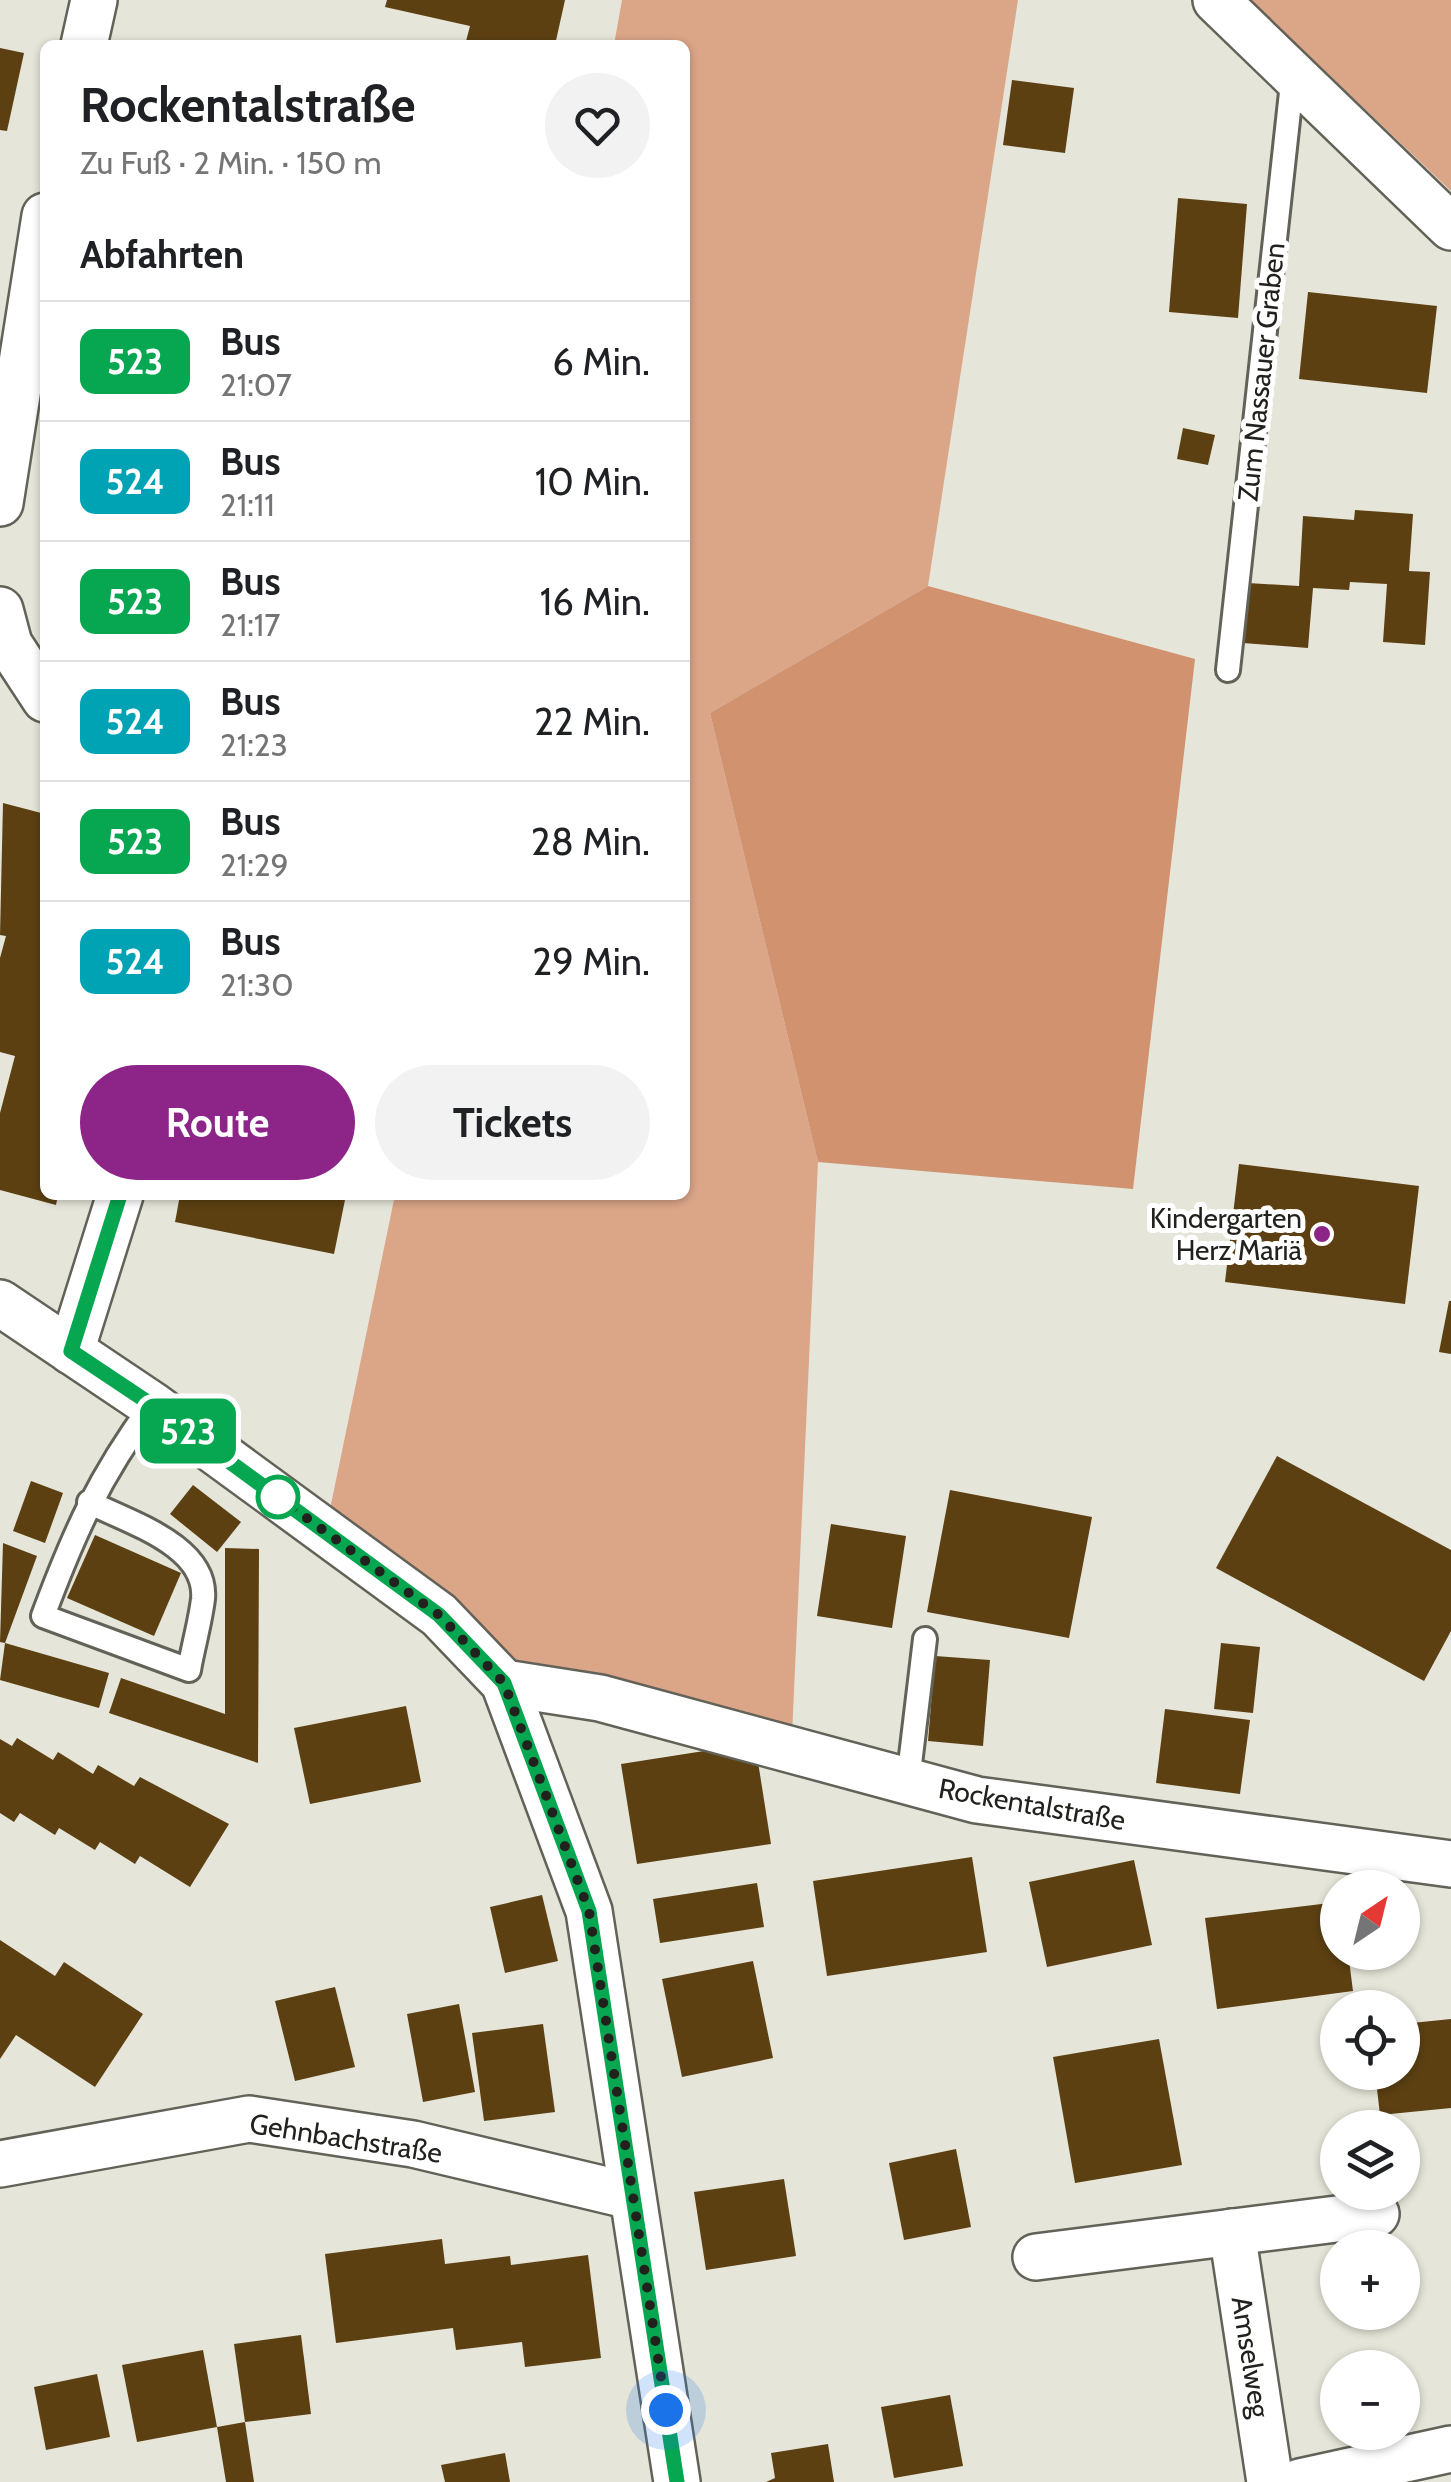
<!DOCTYPE html>
<html lang="de">
<meta charset="utf-8">
<style>
:root{--surface:#fff;--page:#f2f2f2;--text:#202124;--muted:#757577;--line:#e0e0e0;--accent:#8d2488}
body{margin:0;font-family:Cabin,sans-serif;background:var(--page);color:var(--text);height:100vh;display:flex;flex-direction:column;font-size:38px;white-space:nowrap}
*{box-sizing:border-box;margin:0}
p{font-size:32px;color:var(--muted)}
.icon{flex:none;width:55px;height:55px;fill:none;stroke:currentColor;stroke-width:2;stroke-linecap:round;stroke-linejoin:round}
.map{position:relative;flex:1;overflow:hidden}
.details{position:absolute;left:40px;top:40px;width:650px;height:1160px;display:flex;flex-direction:column;background:var(--surface);border-radius:15px;box-shadow:0 2px 8px #0004}
.details>*{flex:none}
.badge{padding:0 20px;border-radius:15px;font-size:35px;line-height:65px}
.needle{width:65px;rotate:35deg}
.fabs{position:absolute;left:1320px;top:1870px;display:grid;gap:20px}
.fabs a{display:grid;place-items:center;width:100px;height:100px;border-radius:50%;background:var(--surface);box-shadow:0 2px 8px #0004;font-size:50px}
.you{position:absolute;width:50px;height:50px;margin:-25px;border:8px solid #fff;border-radius:50%;background:#1a73e8;box-shadow:0 0 0 15px #1a73e833}
.map>.badge{position:absolute;translate:-50% -50%;box-shadow:0 0 0 5px #fff}
h2{padding:0 40px;font-size:38px;line-height:90px}
.round{display:grid;place-items:center;flex:none;width:105px;height:105px;border-radius:52px;background:var(--page)}
.head{display:flex;align-items:center;justify-content:space-between;height:170px;padding:0 40px}
h1{font-size:48px;font-weight:700;line-height:75px}
.cta{display:flex;gap:20px;margin-top:auto;padding:20px 40px}
.cta a{flex:1;height:115px;border-radius:60px;background:var(--accent);color:#fff;font-size:40px;font-weight:700;line-height:115px;text-align:center}
.cta a+a{background:var(--page);color:var(--text)}
ul{padding:0;list-style:none}
li{display:flex;align-items:center;gap:30px;height:120px;padding:0 40px;border-top:2px solid var(--line)}
li div{flex:1}
li b{display:block;font-size:38px}
li em{font-style:normal}
li .badge{min-width:110px;font-weight:700;text-align:center}
.map>svg:first-child{display:block}
</style>
<div class="map">
<svg width="1451" height="2482" viewBox="0 0 1451 2482">
<rect width="100%" height="100%" fill="#e6e5d9"/>
<!-- green -->
<g fill="#dba588">
<polygon points="622,0 1018,0 928,586 710,713 818,1162 792,1735 524,1668 459,1607 329,1514 395,1195 685,1195 685,45 614,45"/>
<polygon points="1250,0 1451,0 1451,191"/>
</g>
<!-- forest -->
<polygon fill="#d0926f" points="928,586 1195,659 1133,1189 818,1162 710,713"/>
<!-- building -->
<g fill="#5c4012">
<polygon points="387,0 565,0 555,45 465,45 470,26 385,7"/>
<polygon points="0,48 24,53 7,131 0,130"/>
<polygon points="1012,80 1074,88 1065,153 1003,145"/>
<polygon points="1178,198 1247,204 1238,318 1169,312"/>
<polygon points="1308,292 1437,306 1427,393 1299,379"/>
<polygon points="1183,428 1215,435 1208,465 1177,459"/>
<polygon points="1355,510 1413,514 1409,571 1430,572 1425,645 1383,642 1387,584 1350,582 1349,590 1313,588 1308,648 1243,643 1248,583 1299,586 1303,516 1354,520"/>
<polygon points="3,803 45,814 45,1195 58,1195 56,1205 0,1190 0,1113 15,1056 0,1052 0,958 6,936 0,935"/>
<polygon points="1239,1164 1419,1186 1405,1304 1225,1282"/>
<polygon points="180,1195 346,1195 334,1254 175,1222"/>
<polygon points="1449,1301 1451,1301 1451,1354 1439,1352"/>
<polygon points="1277,1456 1451,1550 1451,1631 1424,1681 1216,1568"/>
<polygon points="31,1481 63,1493 45,1543 13,1531"/>
<polygon points="193,1485 241,1522 217,1552 170,1514"/>
<polygon points="950,1490 1092,1517 1069,1638 927,1612"/>
<polygon points="831,1524 906,1536 892,1628 817,1616"/>
<polygon points="95,1535 181,1573 154,1636 67,1598"/>
<polygon points="3,1543 37,1556 5,1643 109,1673 99,1708 0,1680 5,1643 0,1642"/>
<polygon points="225,1548 259,1549 258,1763 109,1713 121,1678 225,1714"/>
<polygon points="1221,1643 1260,1647 1253,1713 1214,1709"/>
<polygon points="935,1656 990,1660 983,1746 928,1741"/>
<polygon points="406,1706 421,1782 310,1804 294,1728"/>
<polygon points="1165,1709 1250,1720 1240,1794 1156,1783"/>
<polygon points="17,1738 53,1760 58,1752 93,1774 98,1765 134,1786 140,1777 229,1824 190,1887 140,1856 135,1864 100,1842 95,1850 59,1828 55,1835 20,1813 14,1822 0,1813 0,1739 12,1746"/>
<polygon points="755,1743 771,1844 637,1864 621,1764"/>
<polygon points="972,1857 987,1952 827,1976 813,1881"/>
<polygon points="1134,1860 1152,1945 1047,1967 1029,1882"/>
<polygon points="757,1883 764,1927 660,1943 653,1899"/>
<polygon points="542,1895 558,1961 505,1973 490,1907"/>
<polygon points="1338,1902 1338,1952 1348,1952 1353,1991 1217,2009 1205,1918"/>
<polygon points="0,1940 55,1976 64,1962 143,2014 95,2087 16,2035 0,2059"/>
<polygon points="753,1961 773,2058 682,2077 662,1979"/>
<polygon points="335,1987 355,2067 295,2081 275,2001"/>
<polygon points="459,2004 475,2092 423,2102 407,2014"/>
<polygon points="1451,2019 1451,2108 1380,2115 1375,2072 1402,2072 1402,2024"/>
<polygon points="543,2024 555,2112 484,2121 472,2033"/>
<polygon points="1159,2039 1182,2165 1075,2183 1053,2057"/>
<polygon points="956,2149 971,2227 904,2240 889,2163"/>
<polygon points="784,2179 796,2256 706,2270 694,2192"/>
<polygon points="442,2239 445,2264 510,2256 511,2265 588,2255 601,2358 525,2367 522,2342 456,2350 453,2328 336,2343 325,2254"/>
<polygon points="301,2335 311,2414 245,2422 234,2344"/>
<polygon points="203,2350 217,2427 137,2442 122,2365"/>
<polygon points="97,2374 110,2437 46,2450 34,2387"/>
<polygon points="950,2395 963,2466 894,2478 881,2407"/>
<polygon points="245,2422 254,2482 226,2482 217,2427"/>
<polygon points="828,2444 834,2482 766,2482 775,2478 771,2453"/>
<polygon points="505,2453 510,2482 445,2482 441,2465"/>
</g>
<g fill="none" stroke-linecap="round" stroke-linejoin="round">
<!-- lane casing -->
<g stroke="#636258" stroke-width="28">
<g id="lane">
<polyline points="1228,670 1293,74"/>
<path d="M89,1502C127,1522 208,1545 203,1599C200,1623 193,1647 189,1670L43,1616C74,1533 99,1477 152,1405"/>
<polyline points="908,1781 925,1639"/>
</g>
</g>
<!-- street casing -->
<g stroke="#636258" stroke-width="50">
<g id="street">
<polyline points="1216,0 1451,227"/>
<polyline points="84,45 94,0"/>
<polyline points="0,503 45,216"/>
<polyline points="0,610 9,644 45,699"/>
<polyline points="0,1303 152,1405 439,1615 504,1683 589,1911 677,2482"/>
<polyline points="71,1351 120,1195"/>
<polyline points="504,1683 600,1698 977,1800 1451,1864"/>
<polyline points="0,2164 249,2119 413,2144 631,2196"/>
<polyline points="1232,2232 1270,2482"/>
<polyline points="1036,2257 1376,2214"/>
<polyline points="1300,2482 1451,2449"/>
</g>
</g>
<!-- lane -->
<use href="#lane" stroke="#fff" stroke-width="22"/>
<!-- street -->
<use href="#street" stroke="#fff" stroke-width="45"/>
</g>
<g fill="none" stroke-linecap="round" stroke-linejoin="round">
<!-- line casing -->
<g stroke="#fff" stroke-width="22">
<polyline id="line" points="120,1195 71,1351 152,1405 439,1615 504,1683 589,1911 677,2482"/>
</g>
<!-- line -->
<use href="#line" stroke="#07a650" stroke-width="15"/>
<!-- walk -->
<polyline stroke="#21211d" stroke-width="10" stroke-dasharray="0 18" points="278,1497 439,1615 504,1683 589,1911 666,2410"/>
</g>
<!-- markers -->
<circle fill="#8d2488" stroke="#fff" stroke-width="4" cx="1322" cy="1234" r="10"/>
<circle fill="#fff" stroke="#07a650" stroke-width="5" cx="278" cy="1497" r="20"/>
<g text-anchor="middle" stroke-width="10" stroke-linejoin="round" paint-order="stroke">
<!-- street labels -->
<g font-size="28" fill="#21211d" stroke="#fff">
<text transform="translate(1261 372) rotate(-84)" y="10">Zum Nassauer Graben</text>
<text transform="translate(1032 1804) rotate(10)" y="10">Rockentalstraße</text>
<text transform="translate(346 2138) rotate(9)" y="10">Gehnbachstraße</text>
<text transform="translate(1251 2357) rotate(81)" y="10">Amselweg</text>
</g>
<!-- poi labels -->
<g font-size="28" fill="#21211d" stroke="#fff" text-anchor="end">
<text x="1302" y="1228">Kindergarten<tspan x="1302" dy="32">Herz Mariä</tspan></text>
</g>
</g>
</svg>
<div class="fabs">
<a><svg class="needle" viewBox="-14 -14 28 28"><path d="M0-13l5 13h-10z" fill="#e53935"/><path d="M0 13l5-13h-10z" fill="#757577"/></svg></a>
<a><svg class="icon" aria-label="locate" viewBox="0 0 24 24"><circle cx="12" cy="12" r="6"/><path d="M12 2v4M12 18v4M2 12h4M18 12h4"/></svg></a>
<a><svg class="icon" aria-label="layers" viewBox="0 0 24 24"><path d="M12 4l9 5-9 5-9-5zM3 14l9 5 9-5"/></svg></a>
<a>+</a>
<a>−</a>
</div>
<div class="you" style="left:666px;top:2410px"></div>
<b class="badge" style="left:188px;top:1431px;background:#07a650;color:#fff">523</b>
<section class="details">
<div class="head"><div><h1>Rockentalstraße</h1><p>Zu Fuß · 2 Min. · 150 m</p></div><a class="round"><svg class="icon" aria-label="heart" viewBox="0 0 24 24"><path d="M12 20l-8-8c-3-5 5-10 8-4 3-6 11-1 8 4z"/></svg></a></div>
<h2>Abfahrten</h2>
<ul>
<li><span class="badge" style="background:#07a650;color:#fff">523</span><div><b>Bus</b><p>21:07</p></div><em>6 Min.</em></li>
<li><span class="badge" style="background:#00a3b4;color:#fff">524</span><div><b>Bus</b><p>21:11</p></div><em>10 Min.</em></li>
<li><span class="badge" style="background:#07a650;color:#fff">523</span><div><b>Bus</b><p>21:17</p></div><em>16 Min.</em></li>
<li><span class="badge" style="background:#00a3b4;color:#fff">524</span><div><b>Bus</b><p>21:23</p></div><em>22 Min.</em></li>
<li><span class="badge" style="background:#07a650;color:#fff">523</span><div><b>Bus</b><p>21:29</p></div><em>28 Min.</em></li>
<li><span class="badge" style="background:#00a3b4;color:#fff">524</span><div><b>Bus</b><p>21:30</p></div><em>29 Min.</em></li>
</ul>
<div class="cta"><a>Route</a><a>Tickets</a></div>
</section>
</div>
